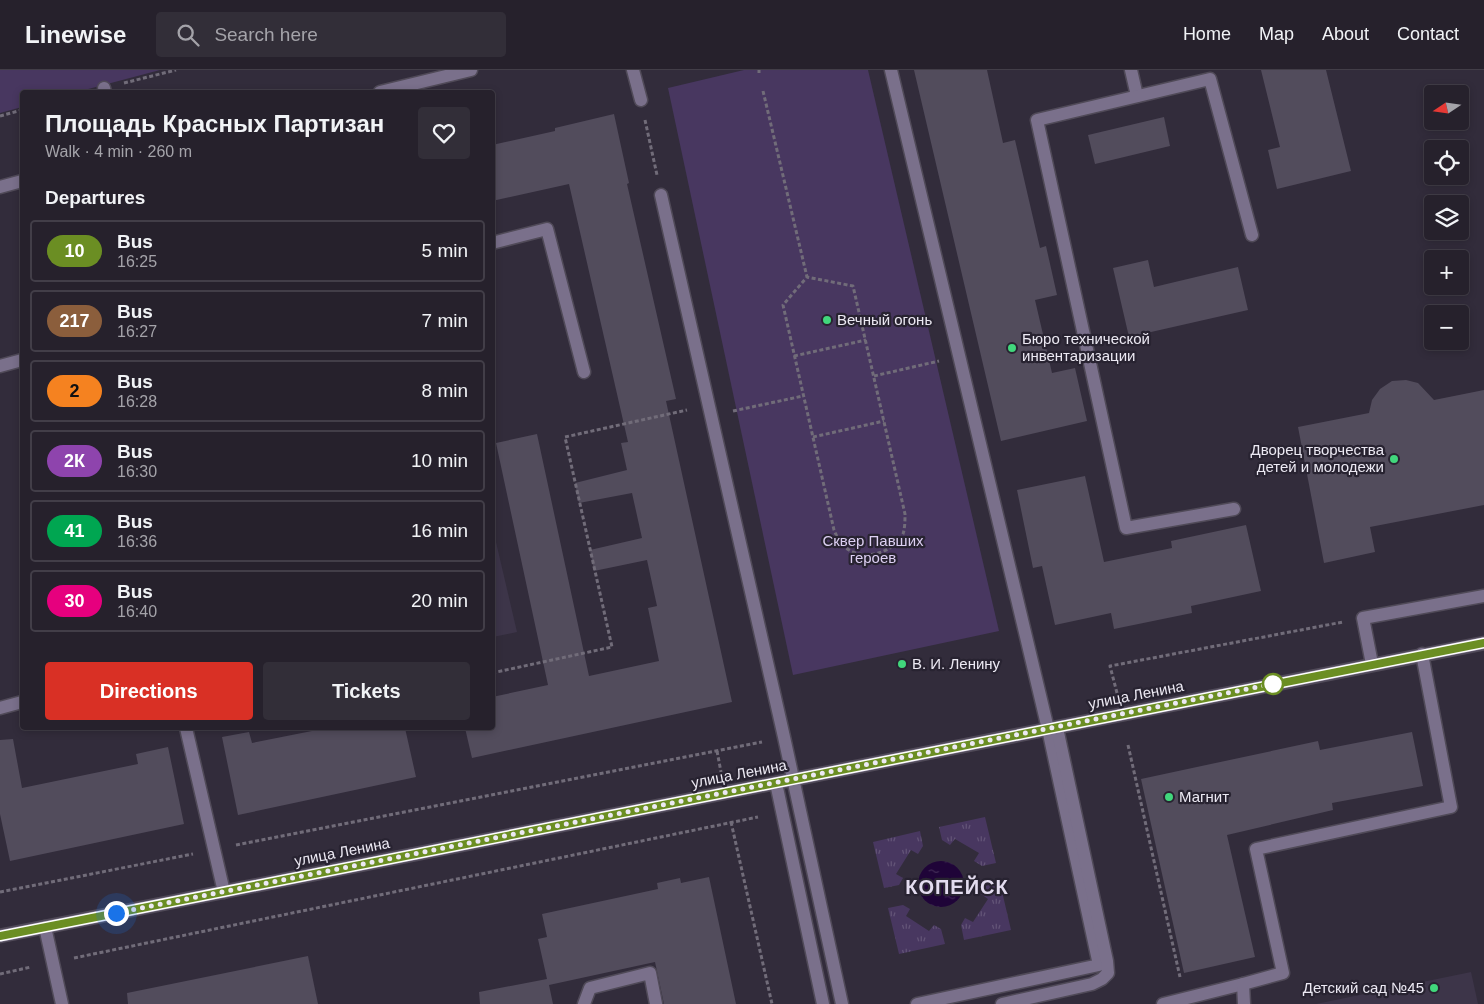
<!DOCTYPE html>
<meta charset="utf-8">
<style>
:root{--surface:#26212c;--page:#322e38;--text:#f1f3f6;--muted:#a4a3a9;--line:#423e48;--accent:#d93025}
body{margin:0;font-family:Helvetica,sans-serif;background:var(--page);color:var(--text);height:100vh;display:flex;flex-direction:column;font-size:19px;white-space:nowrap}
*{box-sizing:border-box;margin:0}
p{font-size:16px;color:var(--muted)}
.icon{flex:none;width:28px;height:28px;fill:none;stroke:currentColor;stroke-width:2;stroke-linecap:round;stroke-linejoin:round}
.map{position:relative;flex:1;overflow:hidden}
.panel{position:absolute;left:20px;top:20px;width:475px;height:640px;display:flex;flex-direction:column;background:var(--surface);border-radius:5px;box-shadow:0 2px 8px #0003,0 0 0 1px var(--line)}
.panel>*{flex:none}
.badge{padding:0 10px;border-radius:16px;font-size:18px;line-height:32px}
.needle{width:32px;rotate:257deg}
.controls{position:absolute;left:1424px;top:15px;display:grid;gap:10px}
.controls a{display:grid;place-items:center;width:45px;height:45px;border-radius:5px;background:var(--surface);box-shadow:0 2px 8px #0003,0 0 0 1px var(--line);font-size:25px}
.you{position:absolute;width:25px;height:25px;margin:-12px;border:4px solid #fff;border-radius:50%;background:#1a73e8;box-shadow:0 0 0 8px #1a73e833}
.map>.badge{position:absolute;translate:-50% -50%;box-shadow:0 0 0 2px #fff}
h2{padding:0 25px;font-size:19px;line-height:45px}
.round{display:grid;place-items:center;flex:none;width:52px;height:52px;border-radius:5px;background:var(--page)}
.summary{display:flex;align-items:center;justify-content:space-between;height:85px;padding:0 25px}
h1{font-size:24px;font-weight:700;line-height:38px}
.cta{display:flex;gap:10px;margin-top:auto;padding:10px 25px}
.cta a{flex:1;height:58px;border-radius:5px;background:var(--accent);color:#fff;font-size:20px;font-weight:700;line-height:58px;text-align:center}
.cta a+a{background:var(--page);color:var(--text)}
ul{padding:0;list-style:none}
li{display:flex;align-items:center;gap:15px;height:62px;margin:0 10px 8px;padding:0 15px;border:2px solid var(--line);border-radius:5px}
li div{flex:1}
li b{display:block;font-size:19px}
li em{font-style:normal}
li .badge{min-width:55px;font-weight:700;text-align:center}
header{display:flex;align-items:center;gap:30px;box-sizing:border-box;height:70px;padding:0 25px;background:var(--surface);border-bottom:1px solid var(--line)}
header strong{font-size:24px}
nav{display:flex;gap:28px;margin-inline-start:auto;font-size:18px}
.search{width:350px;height:45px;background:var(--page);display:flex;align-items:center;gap:12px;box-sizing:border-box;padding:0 18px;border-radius:5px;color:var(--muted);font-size:19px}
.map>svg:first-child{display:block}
</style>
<header>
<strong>Linewise</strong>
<div class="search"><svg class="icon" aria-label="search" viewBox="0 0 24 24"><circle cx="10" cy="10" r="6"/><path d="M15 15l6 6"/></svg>Search here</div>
<nav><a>Home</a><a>Map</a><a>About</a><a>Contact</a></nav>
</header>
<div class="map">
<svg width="1484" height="934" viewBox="0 0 1484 934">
<defs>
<pattern id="grass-tufts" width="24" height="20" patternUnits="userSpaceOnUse" patternTransform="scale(1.25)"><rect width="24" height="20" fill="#483760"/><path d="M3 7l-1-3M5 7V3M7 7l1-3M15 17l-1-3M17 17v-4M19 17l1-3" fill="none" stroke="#635477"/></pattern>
<pattern id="water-ripples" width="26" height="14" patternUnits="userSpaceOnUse" patternTransform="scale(1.25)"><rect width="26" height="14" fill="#1f0438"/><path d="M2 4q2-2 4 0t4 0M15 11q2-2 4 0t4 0" fill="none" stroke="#402955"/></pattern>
</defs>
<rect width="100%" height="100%" fill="#322c3b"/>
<!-- built -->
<g fill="#3d3549">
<polygon points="492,455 517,562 493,567 492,567"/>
<polygon points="1471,902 1478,934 1316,934"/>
</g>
<!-- grass -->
<g fill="url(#grass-tufts)">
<polygon points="985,747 996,793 982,796 974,791 979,783 955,769 950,775 942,770 939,757"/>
<polygon points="920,761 923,776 918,784 911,780 896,804 903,808 899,815 884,818 873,772"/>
<polygon points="1000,813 1011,860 964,870 961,855 965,848 973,852 988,829 981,824 985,816"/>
<polygon points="903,835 910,839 906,846 929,861 934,855 941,859 945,874 899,884 888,838"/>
</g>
<!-- green -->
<g fill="#483760">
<polygon points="0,0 160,0 77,22 22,22 22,37 0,43"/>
<polygon points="744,0 868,0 999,561 793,605 668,18"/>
</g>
<!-- water -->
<circle fill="url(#water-ripples)" cx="941" cy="814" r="23"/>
<!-- building -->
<g fill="#524c5c">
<polygon points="914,0 987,0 1003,73 1015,70 1040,178 1046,176 1057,225 1035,230 1052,303 1075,298 1087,351 1001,371"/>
<polygon points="1261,0 1326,0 1351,101 1277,119 1268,80 1280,77"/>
<polygon points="614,44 629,113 627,114 676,329 666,331 732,632 472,688 465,658 492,658 492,627 548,615 496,373 537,364 589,606 659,591 648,538 657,536 647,490 594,501 590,480 642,468 632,423 579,433 575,413 627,400 621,373 628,372 569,114 492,131 492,75 555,61 555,58"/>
<polygon points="1164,47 1170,76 1095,94 1088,65"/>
<polygon points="1148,190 1154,217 1238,197 1248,240 1129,267 1113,198"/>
<polygon points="1406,310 1418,313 1434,330 1484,320 1484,435 1370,457 1375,482 1324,493 1298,357 1369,343 1372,330 1380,319 1392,311"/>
<polygon points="1085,406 1104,492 1172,478 1171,471 1246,455 1261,521 1191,536 1192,543 1114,559 1111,543 1055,555 1042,496 1033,498 1017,420"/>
<polygon points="327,658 405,658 416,707 238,745 222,667 249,662 252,673"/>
<polygon points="1412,662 1423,716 1332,733 1333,740 1227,765 1255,887 1184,903 1141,709 1318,671 1320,680"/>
<polygon points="13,669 22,718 138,694 136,684 168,677 184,754 10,791 0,744 0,670"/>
<polygon points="709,807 736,934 664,934 655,892 549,915 553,934 480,934 479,922 547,909 538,869 547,867 542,844 658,819 657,813 680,808 681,813"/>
<polygon points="308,886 318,934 128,934 127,923"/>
</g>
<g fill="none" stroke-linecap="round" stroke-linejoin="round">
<!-- minor casing -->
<g stroke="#504a58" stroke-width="15">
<g id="minor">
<polyline points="633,0 641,30"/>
<polyline points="891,0 1048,659 1099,895 917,934"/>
<polyline points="1131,0 1137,26"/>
<polyline points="104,18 105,22"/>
<polyline points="380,22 471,0"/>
<polyline points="0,117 22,111"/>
<polyline points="661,125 784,667 842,934"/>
<polyline points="492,173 547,159 584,302"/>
<polyline points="0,296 22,290"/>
<polyline points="1234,439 1126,458 1037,50 1210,9 1252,165"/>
<polyline points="1372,594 1363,548 1484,526"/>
<polyline points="0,638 22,632"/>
<polyline points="186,658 224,822"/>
<polyline points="776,713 823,934"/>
<polyline points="45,857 62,934"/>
<polyline points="0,866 1484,573"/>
<polyline points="584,934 590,918 650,903 656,934"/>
<polyline points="1002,934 1092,914 1102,909 1108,903 1107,891 1057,658"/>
<polyline points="1163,934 1243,914"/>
<polyline points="1244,934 1243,914 1283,903 1256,779 1451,737 1422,584"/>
</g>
</g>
<!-- path -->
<g stroke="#716c79" stroke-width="3" stroke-dasharray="4 2.5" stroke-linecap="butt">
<polyline points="759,0 759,3"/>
<polyline points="124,13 176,0"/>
<path d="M763,21L807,207L783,235L834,460C836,465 839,470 842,474C858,493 892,485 903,464C905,458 905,450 905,444L853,216L807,207"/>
<polyline points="0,46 22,40"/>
<polyline points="645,50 657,105"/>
<polyline points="794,286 866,270"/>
<polyline points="874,306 939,291"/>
<polyline points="733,341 803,326"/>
<polyline points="813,367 884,351"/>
<polyline points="492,603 612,577 565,367 687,340"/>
<polyline points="1117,623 1110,596 1343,552"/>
<polyline points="1128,675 1180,907"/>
<polyline points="717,681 721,702"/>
<polyline points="731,752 772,934"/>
<polyline points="236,775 762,672"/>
<polyline points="0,822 193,784"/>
<polyline points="74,888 758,747"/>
<polyline points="0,904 31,897"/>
</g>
<!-- minor -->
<use href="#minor" stroke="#7a708b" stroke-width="12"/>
</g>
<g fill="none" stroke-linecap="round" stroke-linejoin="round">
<!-- line casing -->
<g stroke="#fff" stroke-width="11">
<polyline id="line" points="0,866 1484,573"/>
</g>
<!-- line -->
<use href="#line" stroke="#6b8e23" stroke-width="8"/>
<!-- walk -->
<polyline stroke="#ece9f3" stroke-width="5" stroke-dasharray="0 9" points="116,843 1273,614"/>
</g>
<!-- markers -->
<g fill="#41d77c" stroke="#282331" stroke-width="2">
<circle cx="827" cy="250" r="5"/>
<circle cx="1012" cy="278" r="5"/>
<circle cx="1394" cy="389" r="5"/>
<circle cx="902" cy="594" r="5"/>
<circle cx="1169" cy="727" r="5"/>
<circle cx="1434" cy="918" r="5"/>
</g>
<circle fill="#fff" stroke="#6b8e23" stroke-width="2.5" cx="1273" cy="614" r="10"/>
<g text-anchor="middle" stroke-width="4.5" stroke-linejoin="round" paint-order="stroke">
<!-- poi labels -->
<g font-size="15" fill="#ece9f3" stroke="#282331" text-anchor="start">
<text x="837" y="255">Вечный огонь</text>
<text x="1022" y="274">Бюро технической<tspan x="1022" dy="17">инвентаризации</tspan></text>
<text x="1384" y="385" text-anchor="end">Дворец творчества<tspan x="1384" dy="17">детей и молодежи</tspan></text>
<text x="912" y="599">В. И. Ленину</text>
<text x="1179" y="732">Магнит</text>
<text x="1424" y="923" text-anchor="end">Детский сад №45</text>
</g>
<!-- park labels -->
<g font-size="15" fill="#ddd0f3" stroke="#282331">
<text x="873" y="476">Сквер Павших<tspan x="873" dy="17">героев</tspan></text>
</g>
<!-- street labels -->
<g font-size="15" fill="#ece9f3" stroke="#282331">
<text transform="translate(1136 625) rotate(-11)" y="5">улица Ленина</text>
<text transform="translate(739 704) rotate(-11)" y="5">улица Ленина</text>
<text transform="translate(342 782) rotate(-11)" y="5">улица Ленина</text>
</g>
<!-- district labels -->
<g font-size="20" font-weight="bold" letter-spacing="1" fill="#e3dcef" stroke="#282331">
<text x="957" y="824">КОПЕЙСК</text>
</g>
</g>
</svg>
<div class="controls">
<a><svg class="needle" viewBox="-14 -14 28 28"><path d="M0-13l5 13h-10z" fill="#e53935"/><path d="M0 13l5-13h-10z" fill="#a4a3a9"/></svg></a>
<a><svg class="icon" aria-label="locate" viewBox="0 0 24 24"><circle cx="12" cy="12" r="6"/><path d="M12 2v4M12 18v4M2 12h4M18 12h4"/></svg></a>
<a><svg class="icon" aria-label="layers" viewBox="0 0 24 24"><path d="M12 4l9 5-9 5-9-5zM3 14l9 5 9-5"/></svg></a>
<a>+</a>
<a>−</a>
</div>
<div class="you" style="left:116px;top:843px"></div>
<section class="panel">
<div class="summary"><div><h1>Площадь Красных Партизан</h1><p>Walk · 4 min · 260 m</p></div><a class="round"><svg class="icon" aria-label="heart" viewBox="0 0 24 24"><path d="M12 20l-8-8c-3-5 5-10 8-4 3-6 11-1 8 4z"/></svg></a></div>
<h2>Departures</h2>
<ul>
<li><span class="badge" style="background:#6b8e23;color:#fff">10</span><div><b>Bus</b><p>16:25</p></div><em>5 min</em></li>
<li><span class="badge" style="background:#8b5e3c;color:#fff">217</span><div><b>Bus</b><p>16:27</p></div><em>7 min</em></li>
<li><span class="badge" style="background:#f58220;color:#111">2</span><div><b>Bus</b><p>16:28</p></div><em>8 min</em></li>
<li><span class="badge" style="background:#8e44ad;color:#fff">2К</span><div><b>Bus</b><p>16:30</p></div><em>10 min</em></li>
<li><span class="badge" style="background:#00a651;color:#fff">41</span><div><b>Bus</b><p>16:36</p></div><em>16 min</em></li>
<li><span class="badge" style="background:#e6007e;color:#fff">30</span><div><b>Bus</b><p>16:40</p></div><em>20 min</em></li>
</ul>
<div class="cta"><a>Directions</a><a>Tickets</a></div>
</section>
</div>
